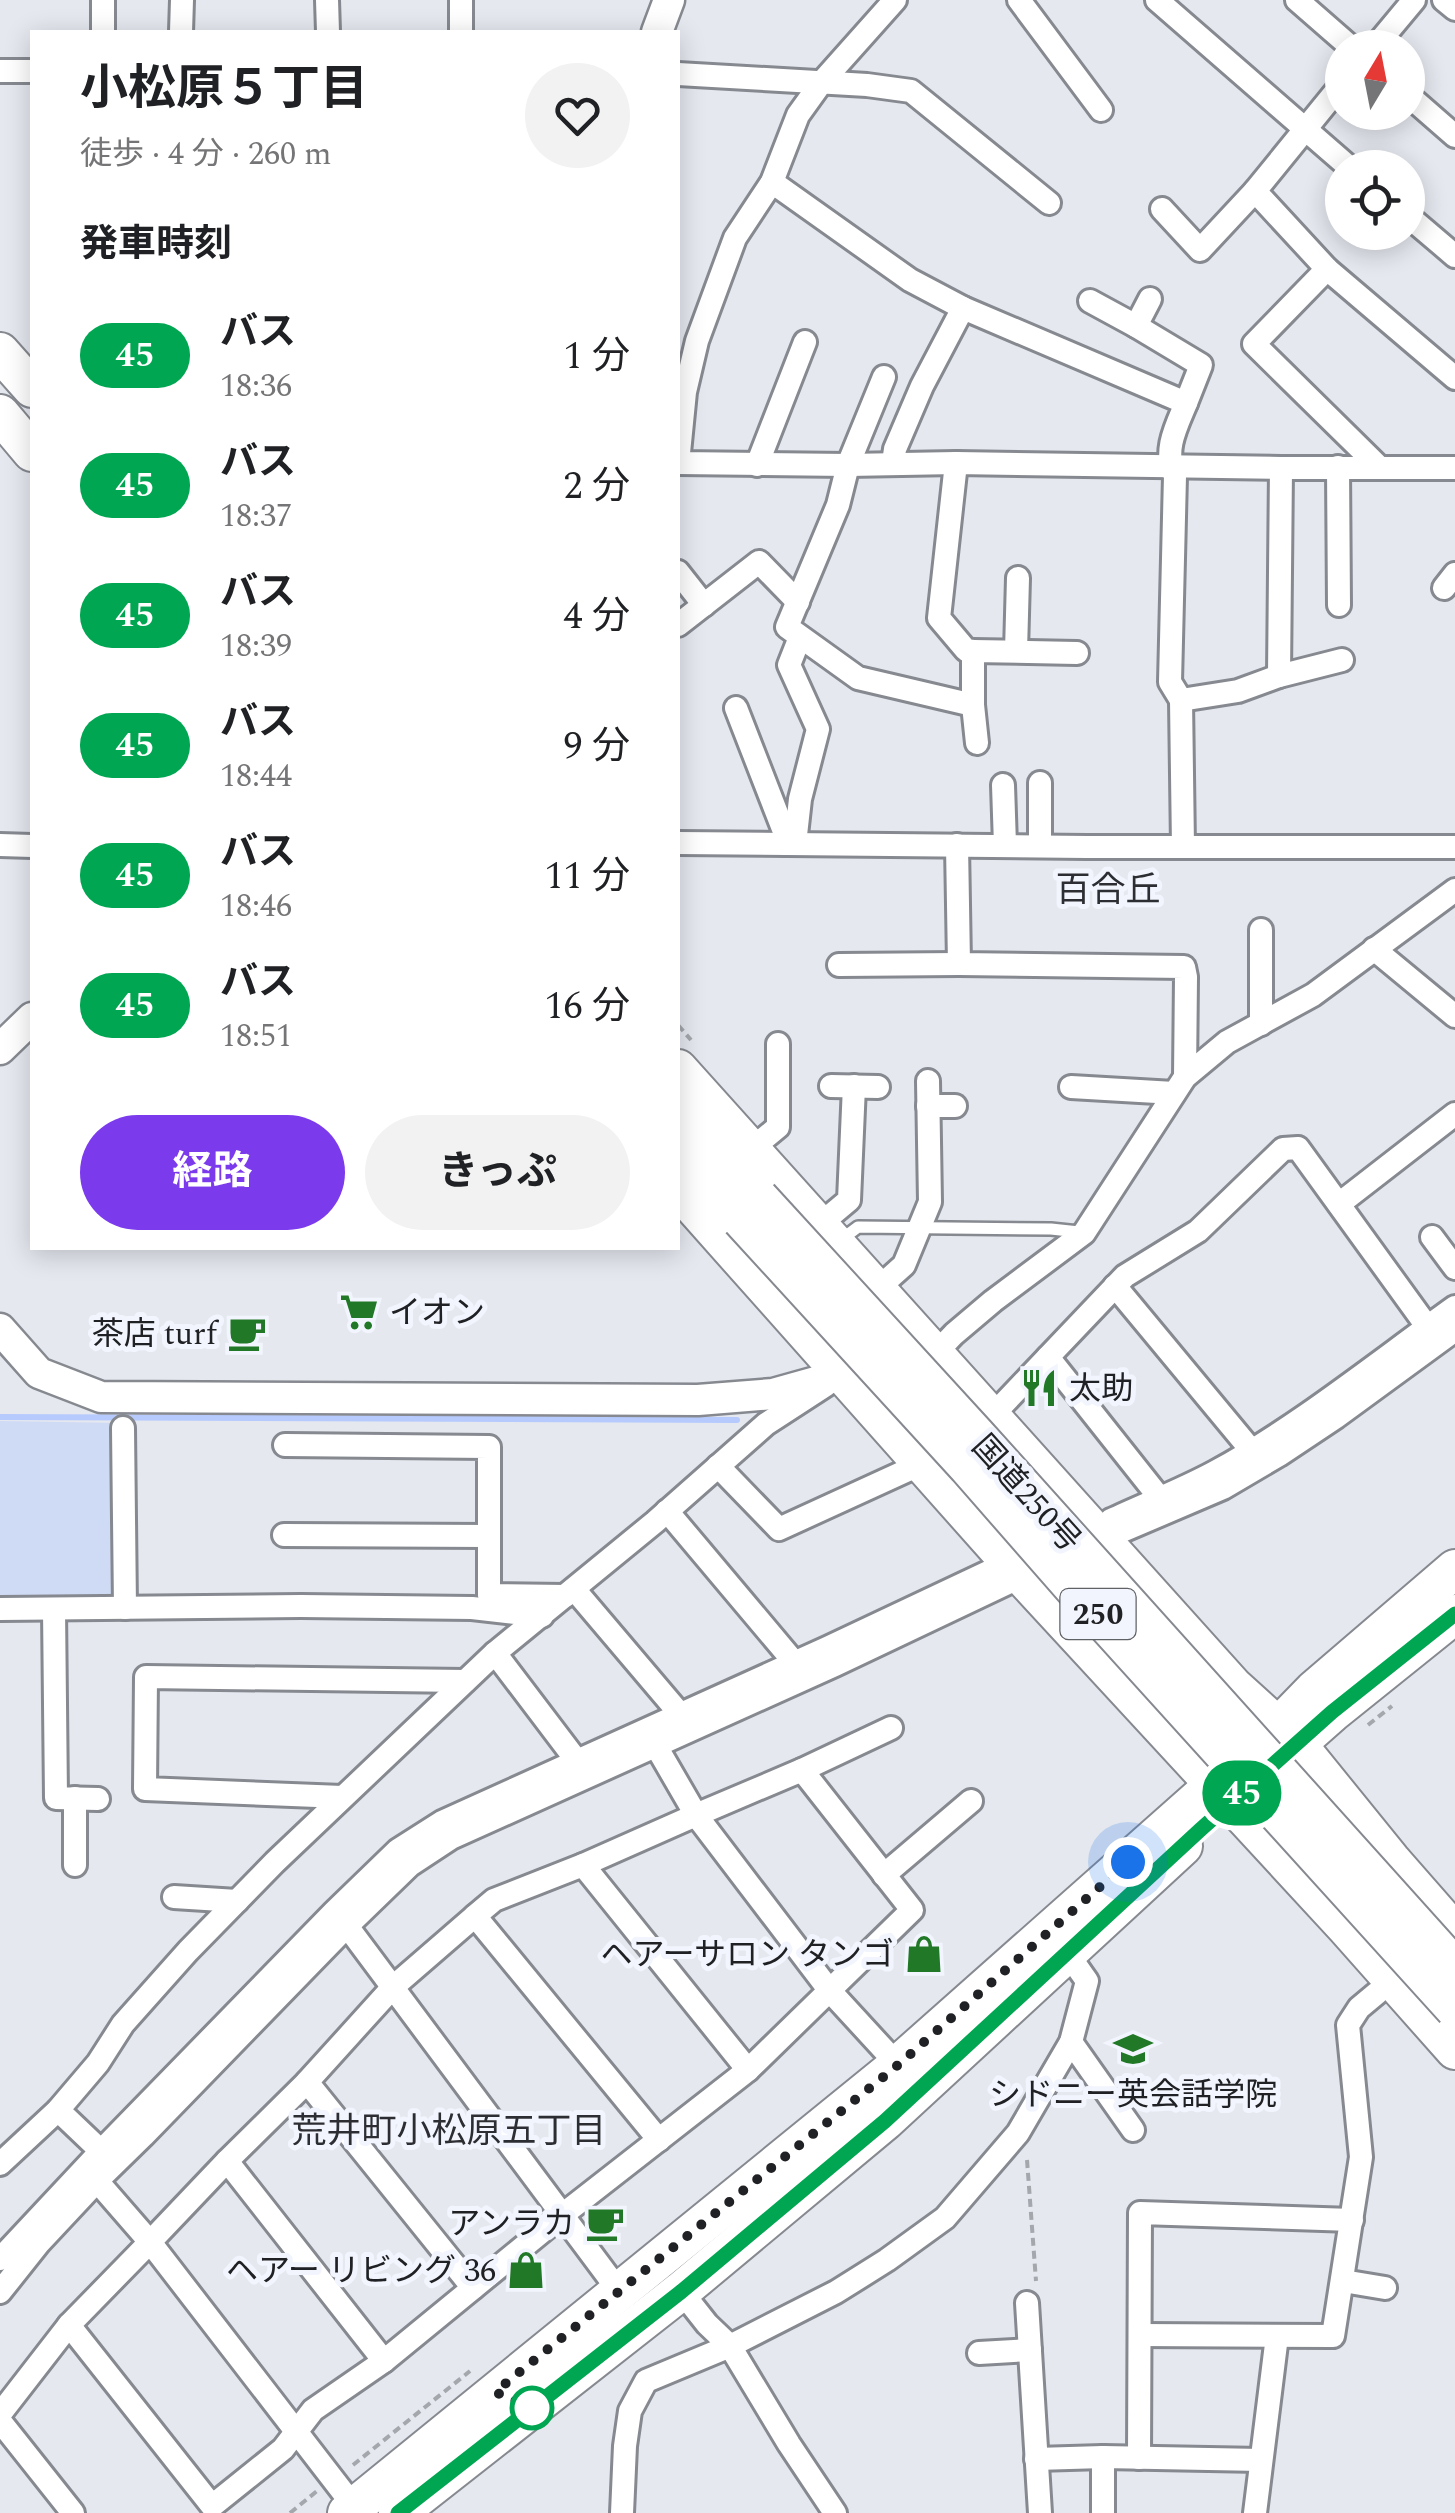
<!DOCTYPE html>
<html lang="ja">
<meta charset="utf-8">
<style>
:root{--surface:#fff;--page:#f2f2f2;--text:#202124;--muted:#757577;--accent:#7c3aed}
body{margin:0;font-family:Spectral,"Noto Sans JP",serif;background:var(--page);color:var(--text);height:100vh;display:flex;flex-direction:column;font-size:38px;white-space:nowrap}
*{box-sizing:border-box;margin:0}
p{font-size:32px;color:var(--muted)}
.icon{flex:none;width:55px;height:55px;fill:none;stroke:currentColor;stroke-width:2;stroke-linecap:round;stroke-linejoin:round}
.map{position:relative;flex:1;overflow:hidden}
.sheet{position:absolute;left:30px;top:30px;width:650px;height:1220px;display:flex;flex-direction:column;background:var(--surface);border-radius:0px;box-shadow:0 5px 25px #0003}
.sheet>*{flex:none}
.badge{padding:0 20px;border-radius:32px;font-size:35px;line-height:65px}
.needle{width:65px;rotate:10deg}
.tools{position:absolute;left:1325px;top:30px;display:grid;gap:20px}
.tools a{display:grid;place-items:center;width:100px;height:100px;border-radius:50%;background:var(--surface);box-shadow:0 5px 25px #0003;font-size:50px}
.you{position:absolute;width:50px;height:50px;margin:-25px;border:8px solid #fff;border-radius:50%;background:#1a73e8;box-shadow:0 0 0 15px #1a73e833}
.map>.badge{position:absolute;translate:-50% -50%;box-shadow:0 0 0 5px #fff}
h2{padding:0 50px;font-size:38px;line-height:90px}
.round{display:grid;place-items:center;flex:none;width:105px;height:105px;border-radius:52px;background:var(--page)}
.overview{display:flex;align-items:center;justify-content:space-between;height:170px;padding:0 50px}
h1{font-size:48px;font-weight:700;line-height:75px}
.action{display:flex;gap:20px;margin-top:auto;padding:20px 50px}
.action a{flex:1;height:115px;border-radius:60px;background:var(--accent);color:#fff;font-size:40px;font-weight:700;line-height:115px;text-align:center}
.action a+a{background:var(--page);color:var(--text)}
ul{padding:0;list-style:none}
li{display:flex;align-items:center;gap:30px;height:130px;padding:0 50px}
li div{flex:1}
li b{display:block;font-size:38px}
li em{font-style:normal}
li .badge{min-width:110px;font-weight:700;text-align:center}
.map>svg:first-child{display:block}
</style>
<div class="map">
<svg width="1455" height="2513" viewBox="0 0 1455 2513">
<rect width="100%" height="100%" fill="#e5e8ef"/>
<!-- green -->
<polygon fill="#cfdaf5" points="0,1421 120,1423 118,1603 0,1602"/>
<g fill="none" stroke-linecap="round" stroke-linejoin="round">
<!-- stream -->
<polyline stroke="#b6cafd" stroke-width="6" points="0,1417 737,1420"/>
<!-- service casing -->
<g stroke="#868990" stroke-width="16">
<polyline id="service" points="838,1242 858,1227 1051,1229 1079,1232"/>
</g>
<!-- minor casing -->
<g stroke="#868990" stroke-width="28">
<g id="minor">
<polyline points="103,0 103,32"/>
<polyline points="327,0 328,32"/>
<polyline points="461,0 461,32"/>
<polyline points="895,0 821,83 798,115 772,182 735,238 697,341 685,392 678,463 848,465 956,463 1281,468 1455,468"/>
<polyline points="1019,0 1101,110"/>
<polyline points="1157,0 1350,168"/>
<polyline points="1297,0 1352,48"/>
<polyline points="1444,0 1455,9"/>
<polyline points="181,32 182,0"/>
<polyline points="1374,48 1414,0"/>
<polyline points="0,71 32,71"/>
<polyline points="678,74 867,85 911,91 1049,203"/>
<polyline points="1342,84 1255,191 1327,269 1455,378"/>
<polyline points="1408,95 1455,136"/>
<path d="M772,182L910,280L963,308L1186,403C1176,427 1163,451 1175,476L1170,682L1181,700L1183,847"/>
<polyline points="1162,209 1200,250 1255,191"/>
<polyline points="1408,216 1455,256"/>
<polyline points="1327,269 1254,344 1379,467"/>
<polyline points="1090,301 1136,326 1201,365 1186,403"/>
<polyline points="1136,326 1150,299"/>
<polyline points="884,377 848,465 838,505 787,627 858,678 973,705 977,743"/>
<polyline points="893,463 895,449 922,386 963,308"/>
<polyline points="956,463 939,618 966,650 973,651"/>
<polyline points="757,465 805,342"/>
<polyline points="1338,467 1339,605"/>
<polyline points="678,572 704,605"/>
<polyline points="1444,588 1455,574"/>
<polyline points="678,625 759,562 798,602"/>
<polyline points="1016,651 1018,578"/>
<polyline points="1279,676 1281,468"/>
<polyline points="1181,700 1238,691 1279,676 1342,660"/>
<polyline points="973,705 973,651 1077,653"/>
<polyline points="736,708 785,834 785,844"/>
<polyline points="1003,785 1005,845"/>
<polyline points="678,843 1087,847 1455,847"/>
<polyline points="795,844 800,799 818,729 789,665 800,637"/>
<polyline points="0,845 32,846"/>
<polyline points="957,845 959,964 1184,967 1186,977 1185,1077"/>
<polyline points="1040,845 1040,783"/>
<polyline points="1374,949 1455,1016"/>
<polyline points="839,965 959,964"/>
<polyline points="1261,1024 1261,930"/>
<polyline points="831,1086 878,1087"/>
<polyline points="1071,1087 1174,1093"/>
<polyline points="928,1106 955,1106"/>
<polyline points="750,1150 778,1127 778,1044"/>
<polyline points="1339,1204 1455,1114"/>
<polyline points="818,1226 849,1200 854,1086"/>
<polyline points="1432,1237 1455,1268"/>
<polyline points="1115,1286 1251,1450"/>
<polyline points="876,1290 904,1265 930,1202 928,1081"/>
<polyline points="934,1355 954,1334 993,1301 1084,1233 1185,1077 1227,1042 1313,995 1455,890"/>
<polyline points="1048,1357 1159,1497"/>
<polyline points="990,1418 1125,1276 1198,1231 1283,1149 1298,1148 1434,1336"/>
<polyline points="123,1428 125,1608"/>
<polyline points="285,1445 489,1447 489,1595 565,1596"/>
<polyline points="718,1466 779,1529 921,1464"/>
<polyline points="667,1511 794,1662"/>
<path d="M1111,1520C1145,1504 1182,1490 1215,1472C1298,1427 1378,1362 1455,1307"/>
<polyline points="284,1535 489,1536"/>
<polyline points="1094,1543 1223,1488 1279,1455 1336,1417 1455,1330"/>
<polyline points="574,1589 680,1714"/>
<polyline points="0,1609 301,1606 472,1608 542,1616"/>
<polyline points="54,1609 56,1798 98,1799"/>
<polyline points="495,1653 586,1773"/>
<polyline points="802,1770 891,1728"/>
<polyline points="342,1797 145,1789 146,1677 465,1681"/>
<polyline points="75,1798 75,1865"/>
<polyline points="583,1865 494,1900 475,1916 659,2140"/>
<polyline points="884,1875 971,1801"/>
<polyline points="174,1897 237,1901"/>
<polyline points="347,1926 619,2291"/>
<polyline points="1071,2042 1133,2130"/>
<polyline points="748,2070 583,1865 696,1815 830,1991 898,2065"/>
<polyline points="307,2082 227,2161 384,2361"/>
<polyline points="58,2110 101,2151"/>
<polyline points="227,2161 150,2242 359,2513"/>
<polyline points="0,2164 58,2110 98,2063 123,2024 188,1951 275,1862 495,1653 655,1522 766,1424 826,1385"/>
<polyline points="97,2181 150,2242 69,2325 212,2506 283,2449 313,2410 384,2361 561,2216 748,2070 912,1910 802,1770 696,1815 656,1746"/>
<polyline points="0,2259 101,2151 334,1912 398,1850 442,1822 827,1648 1016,1559"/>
<polyline points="1343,2281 1385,2288"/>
<polyline points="473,2288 307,2082 393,1987 475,1916"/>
<polyline points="681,2291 707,2324 730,2346 789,2444 835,2513"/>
<polyline points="0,2292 39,2243 97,2181 143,2136 347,1926 410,1865 451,1838 835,1665 1033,1571"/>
<polyline points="1027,2303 1040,2513"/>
<polyline points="1140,2335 1333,2336 1361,2157 1348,2025 1359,2008 1377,1993"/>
<polyline points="979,2353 1030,2350"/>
<polyline points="0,2414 69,2325"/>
<polyline points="0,2421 73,2513"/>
<polyline points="1139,2458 1140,2213 1352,2220"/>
<polyline points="1036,2459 1103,2457 1261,2460"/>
<polyline points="622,2513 625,2446 630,2411 646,2381 730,2346 836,2292 887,2260 945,2218 1018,2133 1071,2042 1087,1981 1068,1954"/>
<polyline points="1103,2513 1103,2457"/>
<polyline points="1255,2513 1277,2336"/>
</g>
</g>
<!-- tertiary casing -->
<g stroke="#868990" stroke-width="35">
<g id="tertiary">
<polyline points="657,32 669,0"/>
<polyline points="0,1049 32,1018"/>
<polyline points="0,1329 39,1373 101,1397 698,1400 773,1394 841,1375"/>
</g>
</g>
<!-- primary casing -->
<g stroke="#868990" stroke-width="42">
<g id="primary">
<polyline points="1272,1766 1332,1713 1455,1614"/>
<polyline points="347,2513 898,2065 1214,1785 1277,1728 1314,1690 1455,1569"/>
<polyline points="398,2513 681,2291 885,2121 1183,1846"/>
</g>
</g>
<!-- trunk casing -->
<g stroke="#868990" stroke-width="42">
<g id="trunk">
<polyline points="0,352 32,388"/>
<polyline points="0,414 32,452"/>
<polyline points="678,1069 1233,1686 1297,1744 1391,1860 1455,1933"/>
<polyline points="678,1109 736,1174"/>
<polyline points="678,1149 741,1219"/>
<polyline points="678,1189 1022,1576 1346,1927 1455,2050"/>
</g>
</g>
<!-- path -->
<g stroke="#a4a7ac" stroke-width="4" stroke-dasharray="8 5" stroke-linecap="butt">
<polyline points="678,1025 691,1040"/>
<polyline points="1368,1725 1392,1706"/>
<polyline points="1027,2160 1036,2281"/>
<polyline points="353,2465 470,2371"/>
<polyline points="290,2513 317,2491"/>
</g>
<!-- service -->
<use href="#service" stroke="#fff" stroke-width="11"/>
<!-- minor -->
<use href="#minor" stroke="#fff" stroke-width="22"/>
<!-- tertiary -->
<use href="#tertiary" stroke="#fff" stroke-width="30"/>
<!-- primary -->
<use href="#primary" stroke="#fff" stroke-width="38"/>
<!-- trunk -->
<use href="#trunk" stroke="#fff" stroke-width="38"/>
<!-- trunk-bridge casing -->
<g stroke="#868990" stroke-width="42" stroke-linecap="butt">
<g id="trunk-bridge">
<polyline points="759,1198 976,1435 1455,1968"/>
<polyline points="741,1219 968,1467 1080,1595 1455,2009"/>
</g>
</g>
<!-- trunk-bridge -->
<use href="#trunk-bridge" stroke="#fff" stroke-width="38"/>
</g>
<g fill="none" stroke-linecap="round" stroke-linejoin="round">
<!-- line casing -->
<g stroke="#fff" stroke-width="22">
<polyline id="line" points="398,2513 682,2291 885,2121 1200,1830 1332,1712 1455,1614"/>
</g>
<!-- line -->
<use href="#line" stroke="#00a651" stroke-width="15"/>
<!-- walk -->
<polyline stroke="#202124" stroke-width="10" stroke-dasharray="0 18" points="532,2408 495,2392 898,2065 1128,1862"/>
</g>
<!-- icons -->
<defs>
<g id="supermarket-bare" transform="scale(3)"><path d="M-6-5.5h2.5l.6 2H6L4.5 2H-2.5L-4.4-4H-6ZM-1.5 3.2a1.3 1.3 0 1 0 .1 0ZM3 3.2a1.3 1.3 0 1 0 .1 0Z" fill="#217826" stroke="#f2f5fd" stroke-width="2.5" paint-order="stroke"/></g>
<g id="cafe-bare" transform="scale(3)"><path d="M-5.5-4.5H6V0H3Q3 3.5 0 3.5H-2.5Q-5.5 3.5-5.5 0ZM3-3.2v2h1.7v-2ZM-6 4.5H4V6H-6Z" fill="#217826" stroke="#f2f5fd" stroke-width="2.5" paint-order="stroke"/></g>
<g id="restaurant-bare" transform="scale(3)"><path d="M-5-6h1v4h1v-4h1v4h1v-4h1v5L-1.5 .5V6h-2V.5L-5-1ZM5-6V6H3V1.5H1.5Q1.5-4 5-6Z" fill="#217826" stroke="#f2f5fd" stroke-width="2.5" paint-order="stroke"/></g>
<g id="shop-bare" transform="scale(3)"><path d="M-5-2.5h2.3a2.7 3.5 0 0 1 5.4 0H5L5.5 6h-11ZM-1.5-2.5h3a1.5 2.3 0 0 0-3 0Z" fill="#217826" stroke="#f2f5fd" stroke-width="2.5" paint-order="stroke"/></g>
<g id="school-bare" transform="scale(3)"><path d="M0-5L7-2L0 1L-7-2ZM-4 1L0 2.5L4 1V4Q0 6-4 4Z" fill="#217826" stroke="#f2f5fd" stroke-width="2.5" paint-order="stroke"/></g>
</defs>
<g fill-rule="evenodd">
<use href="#supermarket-bare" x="359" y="1312"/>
<use href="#cafe-bare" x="247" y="1333"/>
<use href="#restaurant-bare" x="1039" y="1388"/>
<use href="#shop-bare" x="924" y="1954"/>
<use href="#school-bare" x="1133" y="2049"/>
<use href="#cafe-bare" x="605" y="2223"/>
<use href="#shop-bare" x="526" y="2270"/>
</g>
<!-- markers -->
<circle fill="#fff" stroke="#00a651" stroke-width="5" cx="532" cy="2408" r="20"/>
<g text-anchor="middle" stroke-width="10" stroke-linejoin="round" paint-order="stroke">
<!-- shield labels -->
<rect fill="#f2f5fd" stroke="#5f6165" stroke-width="2.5" x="1060.5" y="1589" width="75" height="50" rx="8"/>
<g font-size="30" font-weight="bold" fill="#202124">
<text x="1098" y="1624">250</text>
</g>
<!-- poi labels -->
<g font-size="32" fill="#202124" stroke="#f2f5fd" text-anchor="end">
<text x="389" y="1323" text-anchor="start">イオン</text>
<text x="217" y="1344">茶店 turf</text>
<text x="1069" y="1399" text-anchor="start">太助</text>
<text x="894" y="1965">ヘアーサロン タンゴ</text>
<text x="1133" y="2105" text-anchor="middle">シドニー英会話学院</text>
<text x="575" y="2234">アンラカ</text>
<text x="496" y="2281">ヘアー リビング 36</text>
</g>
<!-- street labels -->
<g font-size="32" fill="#202124" stroke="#f2f5fd">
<text transform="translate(1027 1493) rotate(48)" y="11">国道250号</text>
</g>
<!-- neighbourhood labels -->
<g font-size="35" fill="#2c2e33" stroke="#f2f5fd">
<text x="1108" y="901">百合丘</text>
<text x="449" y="2142">荒井町小松原五丁目</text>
</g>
</g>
</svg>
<div class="tools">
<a><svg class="needle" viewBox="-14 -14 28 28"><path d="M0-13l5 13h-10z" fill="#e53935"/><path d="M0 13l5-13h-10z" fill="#757577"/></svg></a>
<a><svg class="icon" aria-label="locate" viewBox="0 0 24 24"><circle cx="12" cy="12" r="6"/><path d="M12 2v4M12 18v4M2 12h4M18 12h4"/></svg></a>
</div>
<div class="you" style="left:1128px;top:1862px"></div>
<b class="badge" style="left:1242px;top:1793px;background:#00a651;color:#fff">45</b>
<section class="sheet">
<div class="overview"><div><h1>小松原５丁目</h1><p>徒歩 · 4 分 · 260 m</p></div><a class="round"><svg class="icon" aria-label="heart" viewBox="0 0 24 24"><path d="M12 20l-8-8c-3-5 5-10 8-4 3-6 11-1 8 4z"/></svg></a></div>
<h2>発車時刻</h2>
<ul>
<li><span class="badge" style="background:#00a651;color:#fff">45</span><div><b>バス</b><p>18:36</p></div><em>1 分</em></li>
<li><span class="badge" style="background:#00a651;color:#fff">45</span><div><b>バス</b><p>18:37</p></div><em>2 分</em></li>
<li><span class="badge" style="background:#00a651;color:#fff">45</span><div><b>バス</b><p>18:39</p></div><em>4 分</em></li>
<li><span class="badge" style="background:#00a651;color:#fff">45</span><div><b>バス</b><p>18:44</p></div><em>9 分</em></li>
<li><span class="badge" style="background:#00a651;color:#fff">45</span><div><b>バス</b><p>18:46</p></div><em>11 分</em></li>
<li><span class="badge" style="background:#00a651;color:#fff">45</span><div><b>バス</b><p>18:51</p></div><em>16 分</em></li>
</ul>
<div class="action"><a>経路</a><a>きっぷ</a></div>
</section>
</div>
